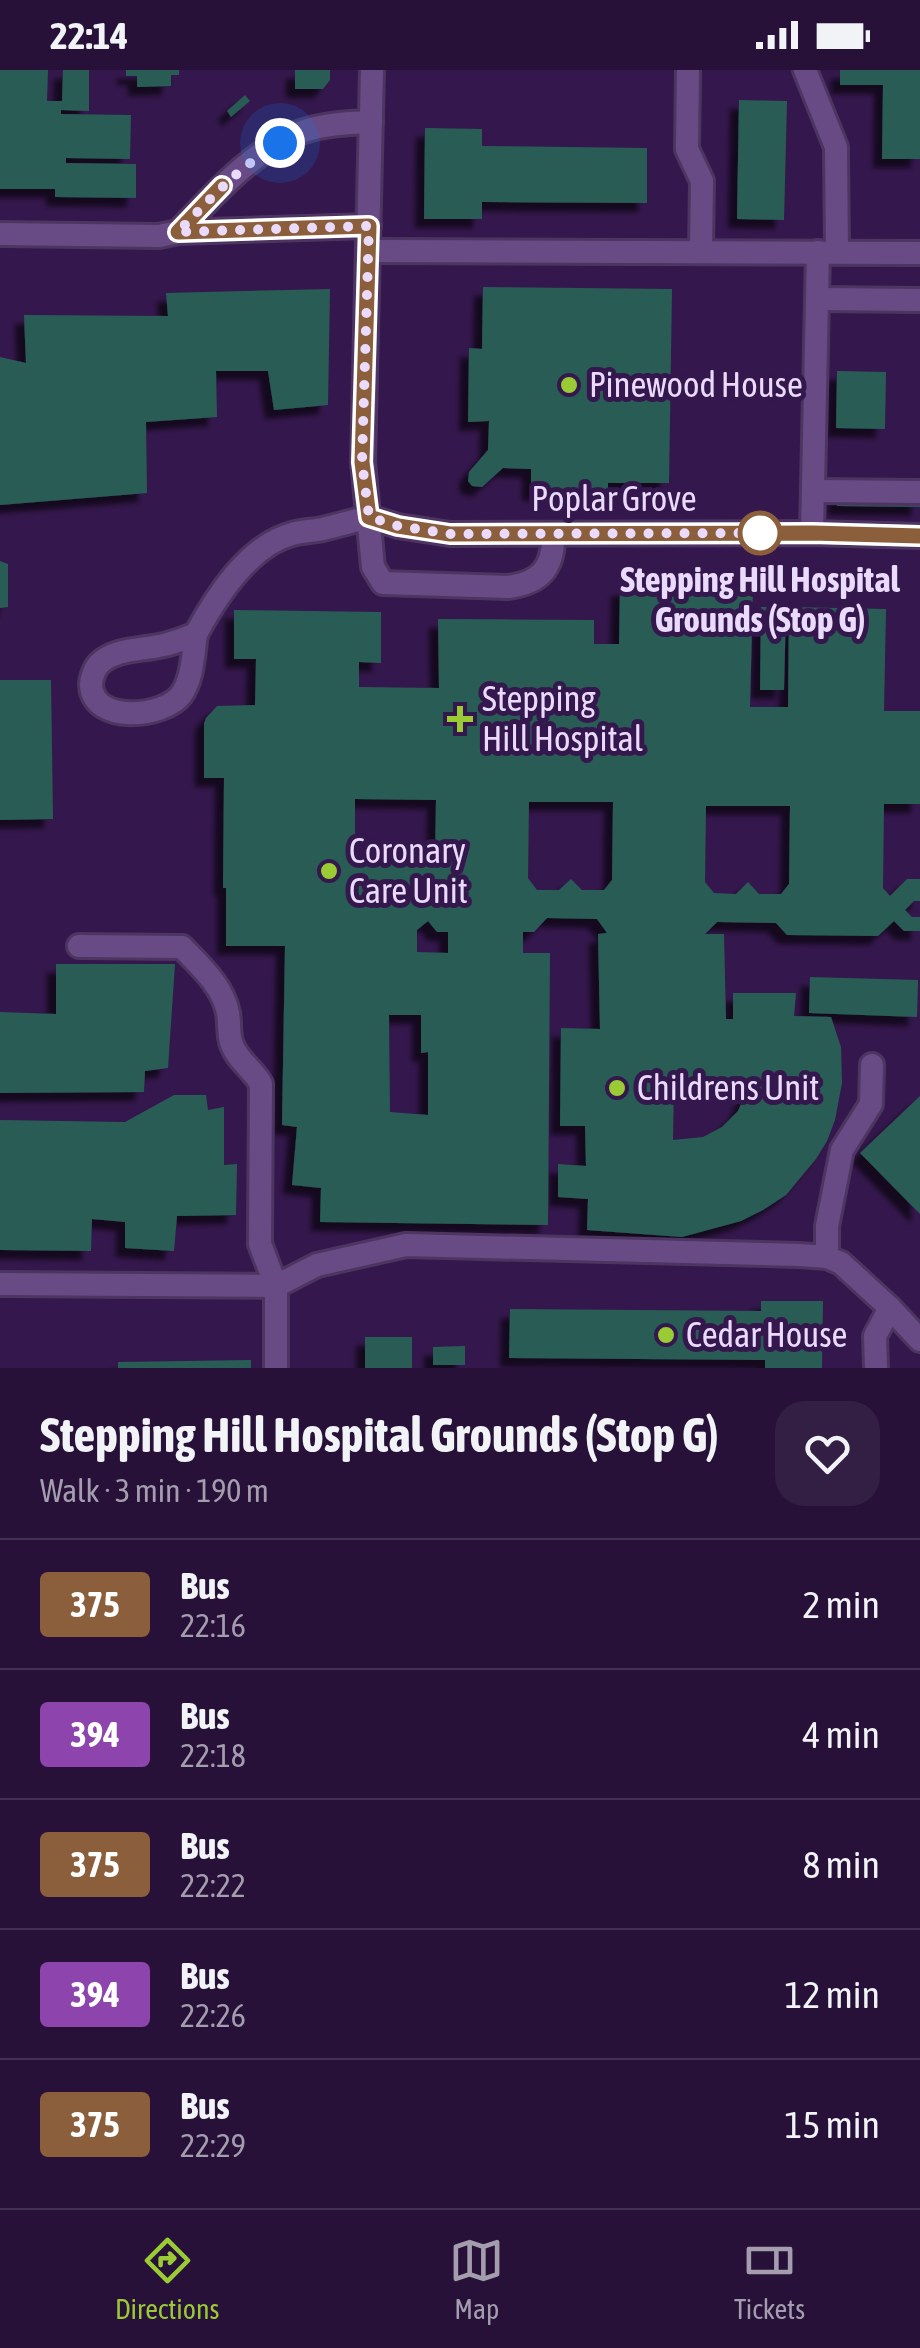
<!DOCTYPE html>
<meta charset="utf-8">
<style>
:root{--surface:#271139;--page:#331f44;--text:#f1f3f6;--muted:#a49dae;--line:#433153;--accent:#9acb34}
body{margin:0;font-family:"Asap Condensed",sans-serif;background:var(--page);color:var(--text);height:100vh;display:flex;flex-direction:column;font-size:38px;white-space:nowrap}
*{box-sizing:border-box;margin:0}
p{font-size:32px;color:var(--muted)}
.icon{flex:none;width:55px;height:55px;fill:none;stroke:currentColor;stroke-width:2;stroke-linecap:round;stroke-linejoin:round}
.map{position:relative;height:1298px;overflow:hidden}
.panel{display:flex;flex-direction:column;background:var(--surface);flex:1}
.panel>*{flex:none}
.badge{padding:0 20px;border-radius:8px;font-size:35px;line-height:65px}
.you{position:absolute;width:50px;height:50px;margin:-25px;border:8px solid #fff;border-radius:50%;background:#1a73e8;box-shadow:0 0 0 15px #1a73e833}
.map>.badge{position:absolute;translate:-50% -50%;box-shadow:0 0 0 5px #fff}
.round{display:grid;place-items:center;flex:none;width:105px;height:105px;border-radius:30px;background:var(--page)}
.overview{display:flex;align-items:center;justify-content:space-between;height:170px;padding:0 40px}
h1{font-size:48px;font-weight:700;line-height:75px}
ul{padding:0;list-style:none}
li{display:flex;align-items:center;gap:30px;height:130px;padding:0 40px;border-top:2px solid var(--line)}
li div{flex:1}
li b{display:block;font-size:38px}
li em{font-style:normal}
li .badge{min-width:110px;font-weight:700;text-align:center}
.status{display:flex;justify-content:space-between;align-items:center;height:70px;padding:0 50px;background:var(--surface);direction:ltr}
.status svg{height:28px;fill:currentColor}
.menu{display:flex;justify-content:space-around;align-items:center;height:140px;border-top:2px solid var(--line);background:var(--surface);font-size:28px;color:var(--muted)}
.menu a{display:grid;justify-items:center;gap:5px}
.menu .active{color:var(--accent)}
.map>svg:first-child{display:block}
</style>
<div class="status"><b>22:14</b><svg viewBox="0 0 49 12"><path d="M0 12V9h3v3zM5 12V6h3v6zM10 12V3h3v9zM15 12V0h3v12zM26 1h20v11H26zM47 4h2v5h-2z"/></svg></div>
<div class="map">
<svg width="920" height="1298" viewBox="0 0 920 1298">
<defs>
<filter id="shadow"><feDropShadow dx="-9" dy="9" stdDeviation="2.5" flood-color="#0009"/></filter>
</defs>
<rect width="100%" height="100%" fill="#34174c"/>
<!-- building -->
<g fill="#295c57" fill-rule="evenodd" filter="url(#shadow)">
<polygon points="0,0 48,0 47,31 62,31 63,0 89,0 89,41 61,40 61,44 131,45 130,89 66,88 66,93 136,94 136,128 55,127 55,119 0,119"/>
<polygon points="126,0 179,0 179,5 171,5 171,16 137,17 137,6 126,6"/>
<polygon points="295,0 330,0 330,10 323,19 295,19"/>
<polygon points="840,0 920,0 920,89 882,89 883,15 840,15"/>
<polygon points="245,25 250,31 231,47 227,41"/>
<polygon points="739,30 787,31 784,150 737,149"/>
<polygon points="425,58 482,59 482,76 647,78 647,133 482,132 482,149 424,149"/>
<polygon points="483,217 672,219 669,413 608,413 608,422 531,422 531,399 503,398 482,417 472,416 468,411 469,402 488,380 489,351 468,352 469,278 482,279"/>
<polygon points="330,219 328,335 274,340 268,301 216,301 217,347 146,352 147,423 0,435 0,287 26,293 24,245 168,246 166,223"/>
<polygon points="837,301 886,302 885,359 836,358"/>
<polygon points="838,408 920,409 920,437 837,436"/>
<polygon points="0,491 8,494 8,537 0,538"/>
<path d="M620,517L753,518L750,637H788L789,537L886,539L884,641H920V734H884L883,818L890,826L907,809H920V831H914L905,840L912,847H920V861H904L894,851L878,866L787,865L776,853L717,852L705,864H724L726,949H733V923H796L794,946L831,947L841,977L842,1013L835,1050L827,1071L816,1089L786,1125L763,1140L741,1151L682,1167L587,1160L588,1129L558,1127V1094L586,1096L585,1056H560L561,958L600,959L598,864L607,863L597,849L547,848L534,862H523V883H550L548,1155L320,1152L321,1118L292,1115L297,1057L282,1055L285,876H226V818H223L224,708H204V654L206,648L217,636L255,635L256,589H234V540L381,542V593L359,592V617L439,618L438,549L594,550V574H619ZM355,729L436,730L435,788L355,787ZM529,732H613L612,810L604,820H582L571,809L559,820H537L528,808ZM706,736H790L789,814L781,824H759L748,812L736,824L714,823L705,812ZM428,851L437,862H448V883L417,882V860ZM389,945H421V983L428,982V1045L390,1042ZM674,1011L750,1013L738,1041L722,1057L703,1067L673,1070Z"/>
<polygon points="761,537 786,537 784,620 760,620"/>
<polygon points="0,610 51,610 53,749 0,750"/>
<polygon points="56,894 175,894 168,998 145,1001 144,1022 0,1023 0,942 56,944"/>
<polygon points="810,907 918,910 917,947 809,943"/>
<polygon points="174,1025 206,1025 208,1040 224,1037 224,1095 237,1094 236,1145 177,1146 174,1181 125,1178 125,1152 92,1149 91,1181 0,1180 0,1050 125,1052"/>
<polygon points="920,1026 920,1144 860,1083"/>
<polygon points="761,1231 823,1231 822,1298 765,1298 765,1290 509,1288 510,1239 761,1241"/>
<rect x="365" y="1267" width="47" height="31"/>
<polygon points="465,1276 465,1295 433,1295 433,1277"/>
<polygon points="251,1290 251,1298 118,1298 118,1292"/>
</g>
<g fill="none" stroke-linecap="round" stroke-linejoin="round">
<!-- service casing -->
<g stroke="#4d3561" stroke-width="28">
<g id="service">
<path d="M372,0L363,392L373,497L383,513L508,517C541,513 554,497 553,465"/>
<polyline points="688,0 687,79 702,111 701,181"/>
<polyline points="805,0 836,77 837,182"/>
<path d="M178,162C213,126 252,80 301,62C324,54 347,53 371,52"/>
<polyline points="0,164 159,166 178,162 369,156"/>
<polyline points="368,181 920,183"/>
<polyline points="817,229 920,230"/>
<polyline points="813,421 920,422"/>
<polyline points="369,447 398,456 450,464 812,463 920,466"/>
<polyline points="812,463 818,182"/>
<path d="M196,564C193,583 193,609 181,625C163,648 93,654 91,615C91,608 95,598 99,594C114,579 140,580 159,576C171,574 184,569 196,564Z"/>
<path d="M196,564C216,527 248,476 292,464C302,461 313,461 323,459C338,455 354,451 369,447"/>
<path d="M79,876L182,877C200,896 223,916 228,943C230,954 228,965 232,975C238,991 253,999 261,1014L260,1174L276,1216V1298"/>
<polyline points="827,1187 827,1156 842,1080 871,1034 872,995"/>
<polyline points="0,1214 276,1216 317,1195 406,1175 799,1185 827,1187 841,1193 890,1238 920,1270"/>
<polyline points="876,1298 875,1266 890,1238"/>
</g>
</g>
<!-- service -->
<use href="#service" stroke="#684b84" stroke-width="22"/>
</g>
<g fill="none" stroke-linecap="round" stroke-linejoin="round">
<!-- line casing -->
<g stroke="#fff" stroke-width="22">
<polyline id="line" points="222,116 178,162 369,156 362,392 369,447 398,456 450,464 812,463 920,466"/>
</g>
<!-- line -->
<use href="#line" stroke="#8b5e3c" stroke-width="15"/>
<!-- walk -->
<path stroke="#eadbfc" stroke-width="10" stroke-dasharray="0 18" d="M280,73C240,96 210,129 178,162L369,156L362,392L369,447L398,456L450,464L775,463H760"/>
</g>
<!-- markers -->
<g fill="#9acb34" stroke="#34174c" stroke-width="4">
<circle cx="569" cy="315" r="10"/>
<path d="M455 634h10v10h10v10h-10v10h-10v-10h-10v-10h10z"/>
<circle cx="329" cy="801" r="10"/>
<circle cx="617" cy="1018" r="10"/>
<circle cx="666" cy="1265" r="10"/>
</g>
<circle fill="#fff" stroke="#8b5e3c" stroke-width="5" cx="760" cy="463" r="20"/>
<g text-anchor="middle" stroke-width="10" stroke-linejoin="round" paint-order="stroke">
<!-- poi labels -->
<g font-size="35" fill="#eadbfc" stroke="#34174c" text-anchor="start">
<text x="589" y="327">Pinewood House</text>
<text x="482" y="641">Stepping<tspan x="482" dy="40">Hill Hospital</tspan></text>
<text x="349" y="793">Coronary<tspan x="349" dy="40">Care Unit</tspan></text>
<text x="637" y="1030">Childrens Unit</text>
<text x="686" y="1277">Cedar House</text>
</g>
<!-- street labels -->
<g font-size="35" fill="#eadbfc" stroke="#34174c">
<text x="614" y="441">Poplar Grove</text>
</g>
<!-- stop labels -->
<g font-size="35" font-weight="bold" fill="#eadbfc" stroke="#34174c">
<text x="760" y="522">Stepping Hill Hospital<tspan x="760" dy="40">Grounds (Stop G)</tspan></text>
</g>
</g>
</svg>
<div class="you" style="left:280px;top:73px"></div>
</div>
<section class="panel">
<div class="overview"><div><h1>Stepping Hill Hospital Grounds (Stop G)</h1><p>Walk · 3 min · 190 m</p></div><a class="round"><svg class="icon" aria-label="heart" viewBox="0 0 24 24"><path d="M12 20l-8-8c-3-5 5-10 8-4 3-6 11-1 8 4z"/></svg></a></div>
<ul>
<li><span class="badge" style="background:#8b5e3c;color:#fff">375</span><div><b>Bus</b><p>22:16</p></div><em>2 min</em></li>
<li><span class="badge" style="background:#8e44ad;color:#fff">394</span><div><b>Bus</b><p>22:18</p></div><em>4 min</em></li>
<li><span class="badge" style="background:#8b5e3c;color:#fff">375</span><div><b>Bus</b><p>22:22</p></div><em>8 min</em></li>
<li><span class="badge" style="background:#8e44ad;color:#fff">394</span><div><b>Bus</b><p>22:26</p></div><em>12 min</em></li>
<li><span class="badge" style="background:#8b5e3c;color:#fff">375</span><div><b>Bus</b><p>22:29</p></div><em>15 min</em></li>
</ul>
</section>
<nav class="menu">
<a class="active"><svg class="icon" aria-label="directions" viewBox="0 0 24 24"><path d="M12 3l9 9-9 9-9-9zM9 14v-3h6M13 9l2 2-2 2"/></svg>Directions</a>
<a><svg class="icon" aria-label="map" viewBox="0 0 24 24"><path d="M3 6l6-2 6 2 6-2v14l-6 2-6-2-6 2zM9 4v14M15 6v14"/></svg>Map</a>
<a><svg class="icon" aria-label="tickets" viewBox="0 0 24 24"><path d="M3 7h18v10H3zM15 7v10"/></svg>Tickets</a>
</nav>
